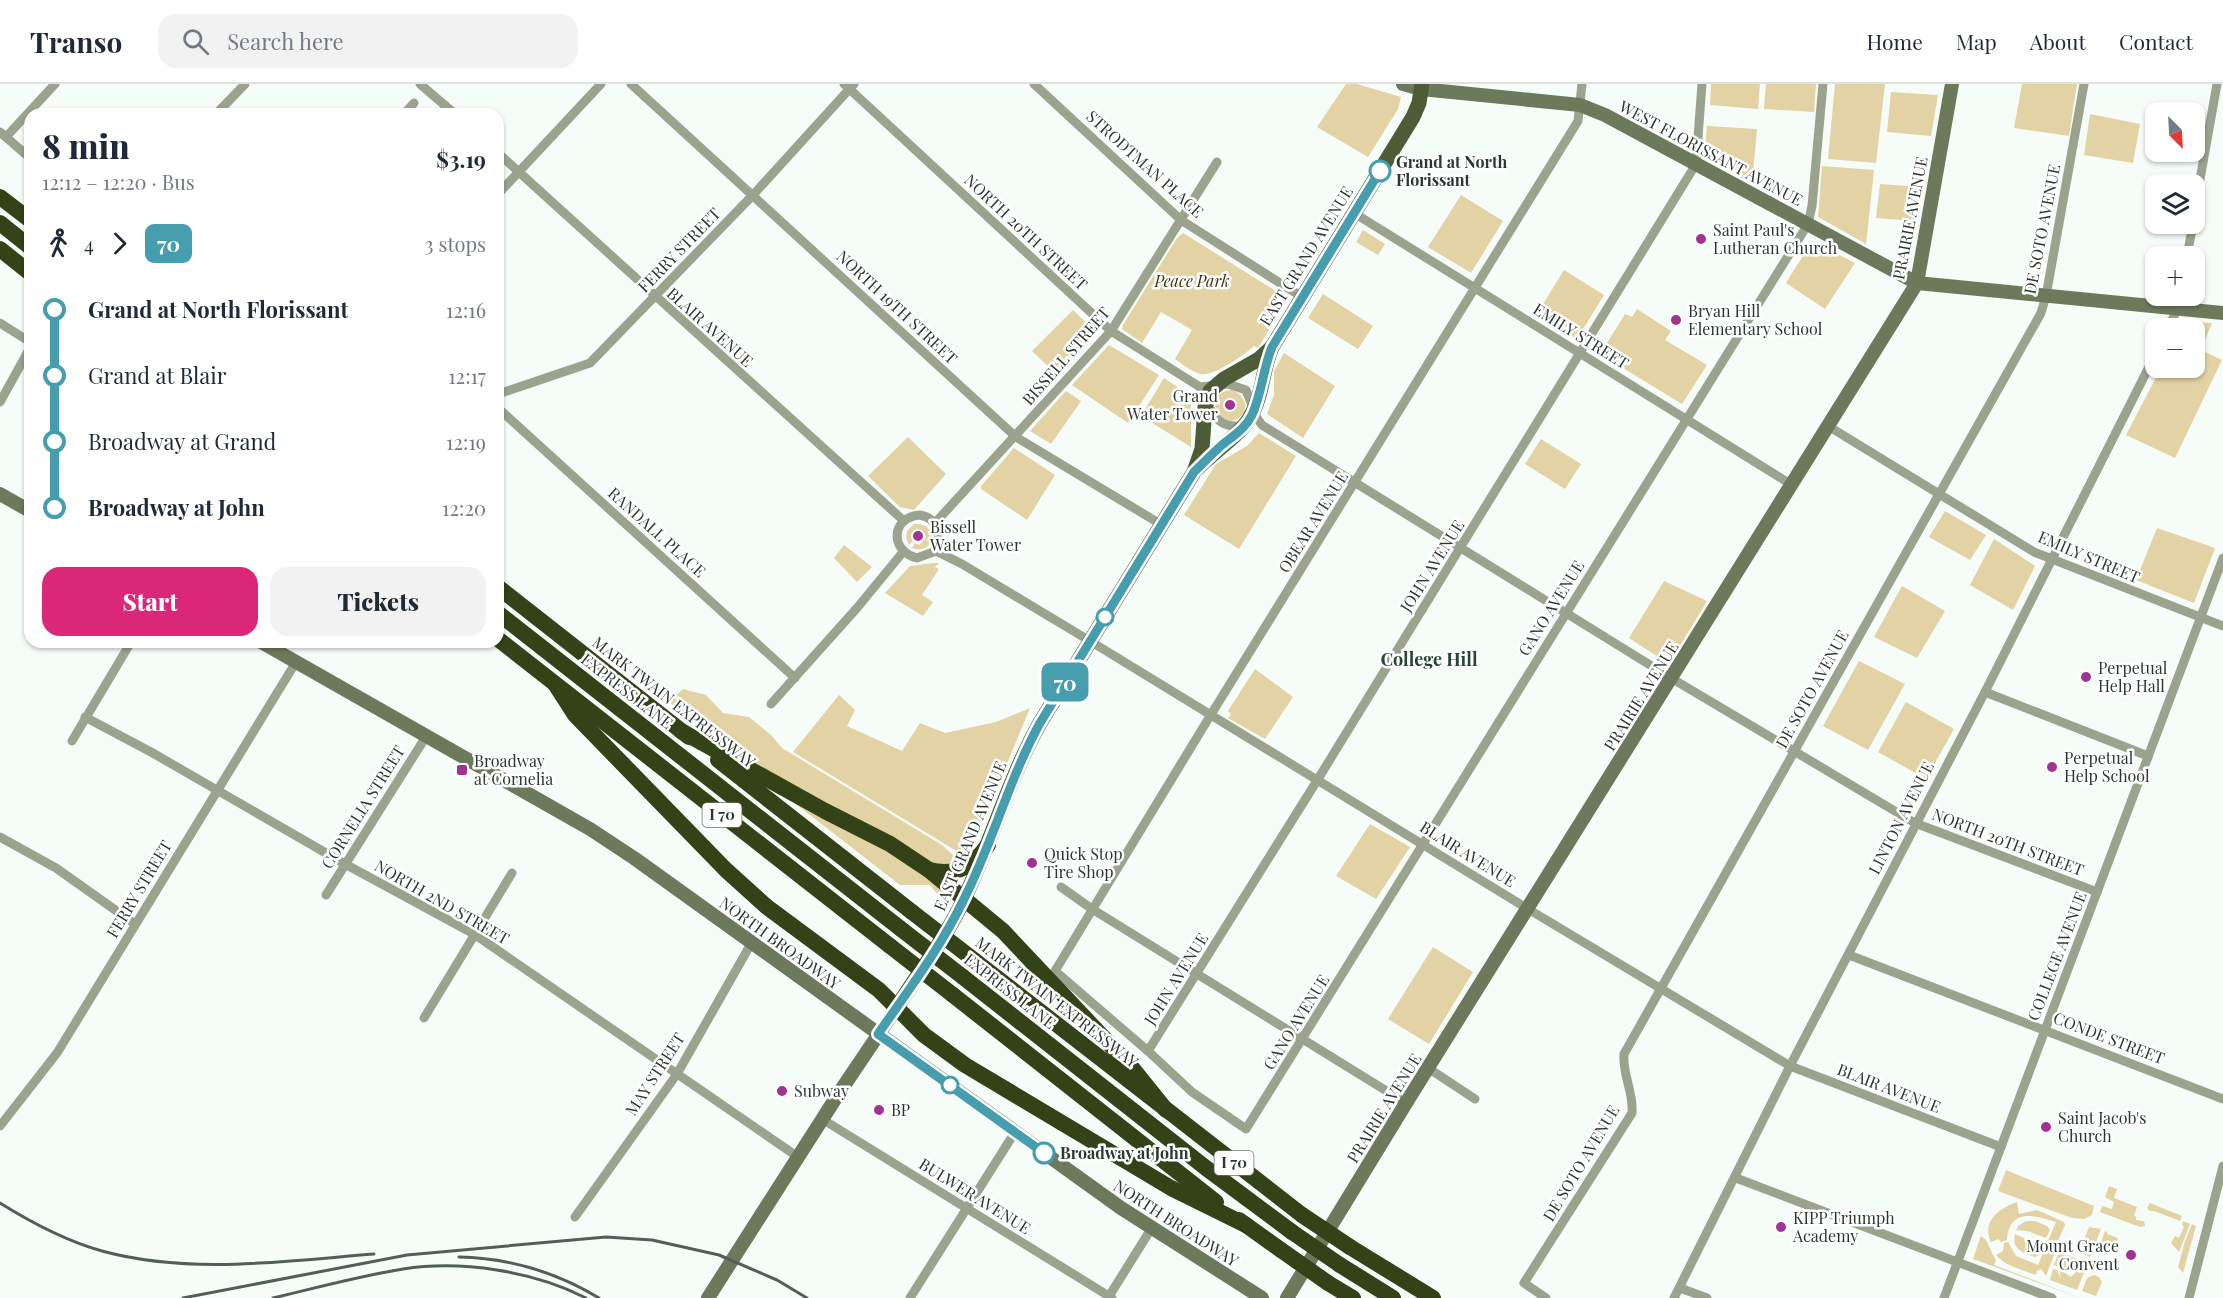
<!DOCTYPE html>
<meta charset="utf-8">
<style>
:root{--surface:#fff;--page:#f2f2f3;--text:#1f2937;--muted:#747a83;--line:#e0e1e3;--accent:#db2777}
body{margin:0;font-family:"Playfair Display",serif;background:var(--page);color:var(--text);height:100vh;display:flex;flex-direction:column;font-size:22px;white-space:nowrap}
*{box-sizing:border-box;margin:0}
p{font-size:20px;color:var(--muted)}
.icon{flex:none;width:33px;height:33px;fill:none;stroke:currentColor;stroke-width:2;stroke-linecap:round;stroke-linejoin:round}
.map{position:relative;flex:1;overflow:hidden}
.details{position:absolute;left:24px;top:24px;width:480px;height:540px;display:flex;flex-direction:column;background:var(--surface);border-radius:18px;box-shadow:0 2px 4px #0004}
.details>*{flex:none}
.badge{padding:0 12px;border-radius:9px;font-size:21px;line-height:39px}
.needle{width:39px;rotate:156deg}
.controls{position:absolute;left:2145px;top:18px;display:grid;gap:12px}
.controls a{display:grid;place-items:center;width:60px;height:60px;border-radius:12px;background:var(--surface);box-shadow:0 2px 4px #0004;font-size:30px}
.map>.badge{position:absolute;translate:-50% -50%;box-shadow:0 0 0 3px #fff}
.legs{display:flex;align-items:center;gap:9px;height:66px;padding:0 18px;font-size:20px}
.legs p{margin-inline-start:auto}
.overview{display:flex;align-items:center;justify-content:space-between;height:102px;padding:0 18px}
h1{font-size:33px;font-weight:800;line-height:45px}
.action{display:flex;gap:12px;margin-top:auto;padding:12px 18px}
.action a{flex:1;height:69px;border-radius:18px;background:var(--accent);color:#fff;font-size:24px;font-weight:800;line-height:69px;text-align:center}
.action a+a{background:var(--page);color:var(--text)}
ul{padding:0 18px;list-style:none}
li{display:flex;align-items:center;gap:21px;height:66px;font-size:22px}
li i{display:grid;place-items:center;width:9px;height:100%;margin:0 8px;background:currentColor}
li i::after{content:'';width:15px;height:15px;margin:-8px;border:4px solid;border-radius:50%;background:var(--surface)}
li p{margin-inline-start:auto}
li:first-child i{background:linear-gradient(#0000 50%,currentColor 0)}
li:last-child i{background:linear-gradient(currentColor 50%,#0000 0)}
header{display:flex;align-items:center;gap:36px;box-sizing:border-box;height:84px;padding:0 30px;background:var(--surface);border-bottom:2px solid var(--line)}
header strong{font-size:28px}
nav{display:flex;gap:33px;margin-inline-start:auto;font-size:21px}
.search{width:420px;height:54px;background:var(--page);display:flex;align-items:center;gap:15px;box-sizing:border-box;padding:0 21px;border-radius:18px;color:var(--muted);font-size:22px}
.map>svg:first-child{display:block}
</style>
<header>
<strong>Transo</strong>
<div class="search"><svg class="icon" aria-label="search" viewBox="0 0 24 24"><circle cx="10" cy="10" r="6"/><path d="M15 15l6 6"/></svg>Search here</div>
<nav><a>Home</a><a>Map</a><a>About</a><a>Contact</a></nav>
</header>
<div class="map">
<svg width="2223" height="1214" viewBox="0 0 2223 1214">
<rect width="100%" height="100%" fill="#f6fdf9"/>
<!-- green -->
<g fill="#e2d2a4">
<polygon points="1346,0 1357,0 1401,13 1398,25 1368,73 1317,43"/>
<polygon points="1711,0 1760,0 1758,25 1710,21"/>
<polygon points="1766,0 1816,0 1814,28 1764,25"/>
<polygon points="1835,0 1885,0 1876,79 1828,75"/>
<polygon points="2022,0 2077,0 2069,52 2014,44"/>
<polygon points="1891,8 1938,11 1931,52 1887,48"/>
<polygon points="2090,30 2140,40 2133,79 2084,71"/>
<polygon points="1707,42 1757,45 1752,100 1704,73"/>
<polygon points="1822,82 1874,86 1866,160 1818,133"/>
<polygon points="1880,100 1921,103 1915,137 1876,134"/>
<polygon points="1461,111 1503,137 1471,189 1428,163"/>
<polygon points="1363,146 1385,160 1378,171 1356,158"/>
<path d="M1183,149L1287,214L1286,218L1258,264L1254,262C1244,271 1213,293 1200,290C1191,287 1182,280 1175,275L1192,246L1161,228L1142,259L1122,245L1123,241L1177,154Z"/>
<polygon points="1812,157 1855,179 1825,225 1786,199"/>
<polygon points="1564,186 1604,211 1577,255 1537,230"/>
<polygon points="1323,210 1373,242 1358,265 1308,234"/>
<polygon points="1637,225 1671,247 1665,256 1707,281 1682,320 1600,270 1625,230 1632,233"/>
<polygon points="1073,226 1097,249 1058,292 1032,267"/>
<polygon points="2185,237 2212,239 2201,266 2222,276 2175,374 2126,351 2161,284 2194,284 2194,244 2182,244"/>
<polygon points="1109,261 1159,291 1128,339 1072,301"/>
<polygon points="1284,269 1335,302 1303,354 1267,330 1274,311 1274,287"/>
<polygon points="1164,294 1191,312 1191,363 1141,332"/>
<path d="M1231,306C1242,309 1250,321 1242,331C1224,352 1198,309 1231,306Z"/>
<polygon points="1066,307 1081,317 1051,360 1030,347"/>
<polygon points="1259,349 1296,372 1239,465 1184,431 1216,380 1247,362"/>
<polygon points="908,353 946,390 914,426 900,423 868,392"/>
<polygon points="1541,355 1581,380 1565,405 1525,380"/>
<polygon points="1014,364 1055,391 1027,436 981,405 981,402"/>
<polygon points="1945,427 1986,451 1970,476 1929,453"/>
<path d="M914,440C926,439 933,445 931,458C926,465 920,467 912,464L915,459L919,461L926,454V452L919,445L912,452L914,455L909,461L906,453L907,447Z"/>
<polygon points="2157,444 2215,464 2194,519 2136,496"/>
<polygon points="1994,455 2035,482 2013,526 1970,501"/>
<polygon points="844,461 872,483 857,498 834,474"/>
<polygon points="933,479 939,479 935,483 939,485 922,511 933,518 923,532 885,509 910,482"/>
<polygon points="1664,497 1707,517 1669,580 1629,554"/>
<polygon points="1902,502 1945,527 1917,574 1874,553"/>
<polygon points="1859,577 1905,600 1868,666 1823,642"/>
<polygon points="1255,585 1293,613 1265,655 1228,634 1231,630 1228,627"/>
<polygon points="683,605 706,611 723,629 749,633 771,651 782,664 942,761 963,780 930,781 741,671 699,643 669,618"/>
<polygon points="839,611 855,626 847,642 902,667 920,639 945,649 996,638 1030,624 968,774 793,668"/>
<polygon points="1906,618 1954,645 1926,695 1878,668"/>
<polygon points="770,700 890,766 936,797 944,809 941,815 930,801 900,801"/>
<polygon points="1370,740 1410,763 1376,815 1336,792"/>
<polygon points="1433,863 1473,888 1429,960 1388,935"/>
<polygon points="2006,1086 2094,1122 2092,1131 2084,1135 2072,1134 1998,1107"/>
<polygon points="2109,1102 2117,1105 2114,1114 2137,1123 2134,1131 2136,1133 2136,1136 2144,1137 2145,1142 2140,1143 2100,1128 2102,1122 2112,1125 2114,1118 2105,1113"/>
<polygon points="1995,1110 1981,1152 1986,1156 1996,1177 1994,1181 2080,1214 1973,1175"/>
<path d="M2017,1118L2019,1130L2037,1126L2064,1138L2065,1141L2057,1159L2048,1157L2056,1138C2035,1131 2009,1124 2007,1156L2001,1158L1998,1155L1991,1158C1981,1137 2000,1124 2017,1118Z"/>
<polygon points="2150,1119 2182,1132 2180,1137 2154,1127 2150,1127 2147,1124"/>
<polygon points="2026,1137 2035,1137 2047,1142 2050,1146 2046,1154 2027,1147 2016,1146 2018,1142"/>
<polygon points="2183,1137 2190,1140 2179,1168 2171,1159 2175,1152 2179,1154 2184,1143 2182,1141"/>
<polygon points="2192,1140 2196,1142 2183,1189 2178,1183 2185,1157"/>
<polygon points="2089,1143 2101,1145 2090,1173 2076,1166 2081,1155 2084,1156"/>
<polygon points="2105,1147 2107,1148 2107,1150 2118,1154 2114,1167 2109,1170 2104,1168 2100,1161"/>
<path d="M2015,1150L2043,1163L2039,1171L2035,1173C2023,1169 2011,1165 2015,1150Z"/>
<path d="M2008,1158L2016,1172L2038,1181L2046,1162L2056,1166L2046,1192L2041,1185L2037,1187L2036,1191C2023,1186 2005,1182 1996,1171L2003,1167L2004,1159Z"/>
<polygon points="2059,1168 2088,1179 2077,1206 2050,1196 2053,1185 2057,1186 2061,1195 2059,1185 2071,1193 2075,1189 2074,1186 2067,1187 2054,1181"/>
<polygon points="2094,1191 2099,1193 2102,1198 2096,1212 2082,1207 2087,1194"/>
</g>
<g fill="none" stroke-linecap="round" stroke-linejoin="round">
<!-- street -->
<g stroke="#9ba38f" stroke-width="9">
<polyline points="420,0 455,30"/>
<polyline points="631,0 1016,353 1162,441"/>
<polyline points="844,0 1111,247 1200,303 1202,307"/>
<polyline points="1034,0 1181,136 1302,213"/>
<polyline points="1582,0 1578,37 1207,637 1055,887 1148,967 1192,1008 1246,1045 1808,140 1812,122 1823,0"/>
<polyline points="216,30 245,0"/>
<polyline points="404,30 414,19"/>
<polyline points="0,48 30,74"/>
<polyline points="6,53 55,0"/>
<polyline points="498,69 904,437"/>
<polyline points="498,110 601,0"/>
<polyline points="1354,129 1792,401"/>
<polyline points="2194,129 2217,0"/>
<polyline points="2187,172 2193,140"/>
<polyline points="0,239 30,258"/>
<polyline points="2168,244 2178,224 2180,212"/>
<polyline points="1200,303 1228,300 1246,306 1257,334 1262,341 1671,594 1915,739 2097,808"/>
<polyline points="498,310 590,279 753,111 854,0"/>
<polyline points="0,318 30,264"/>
<path d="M1208,319C1215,338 1225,344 1245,342"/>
<polyline points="498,324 795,594"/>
<polyline points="1828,342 2034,468 2223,542"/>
<path d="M920,431C939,435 941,451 936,467L917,474C889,467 891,433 920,431Z"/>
<polyline points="935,439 1111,247 1217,78"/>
<polyline points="936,467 962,480 1090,557 1528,825 1790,982 2001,1063"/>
<polyline points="1985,608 2148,672"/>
<polyline points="771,620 857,524 903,468"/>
<polyline points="85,633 151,668 345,780 474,850 798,1073"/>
<polyline points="72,657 131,558"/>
<polyline points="0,753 56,784 135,840"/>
<polyline points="1061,803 1092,825 1406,1019"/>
<polyline points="326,811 427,651"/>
<polyline points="1849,871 2223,1015"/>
<polyline points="424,934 512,789"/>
<polyline points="1148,967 1318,695 1696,80 1702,0"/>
<polyline points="1428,984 1475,1015"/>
<polyline points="822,1035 1112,1214"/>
<polyline points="0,1042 57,969 296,578"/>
<polyline points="1736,1094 2052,1214"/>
<polyline points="575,1133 677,990 752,858"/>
<polyline points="1680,1204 1707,1214"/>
<polyline points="910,1214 1015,1048"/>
<polyline points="1108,1214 1151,1145"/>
<path d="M1546,1214L1524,1199L1632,1029C1634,1009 1622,990 1624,970L2041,229L2046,212L2084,0"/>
<polyline points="1674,1214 1790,982 1985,608 2156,269"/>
<polyline points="1944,1214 2223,474"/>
<polyline points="2189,1214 2223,1082"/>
</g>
<!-- secondary -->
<g stroke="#6d795b" stroke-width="14">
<polyline points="1403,0 1421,5 1580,21 1605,31 1917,199 2223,229"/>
<polyline points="0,410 30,427"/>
<polyline points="261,558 590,745 634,774 1121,1124 1262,1214"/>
<polyline points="708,1214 839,1009 897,923"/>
<polyline points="1287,1214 1406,1019 1917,199 1952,0"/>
</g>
<!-- primary -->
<g stroke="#4e5b37" stroke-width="15">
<path d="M1198,384C1214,367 1238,353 1249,335C1263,313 1262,286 1272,263L1413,33L1419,19L1422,0"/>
<path d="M897,923C920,887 947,852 965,813C992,756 1009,694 1040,639L1194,388L1202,365L1205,323L1210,307L1224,295L1259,275L1272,263"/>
</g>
<!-- highway -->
<g stroke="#344217" stroke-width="16">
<polyline points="0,113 30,136"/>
<polyline points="0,139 30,163"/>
<polyline points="0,165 30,189"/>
<polyline points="498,503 689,653"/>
<polyline points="498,529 901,845"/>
<polyline points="498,555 890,862"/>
<polyline points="555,600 575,631 726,786 767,823 879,906 924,951 965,981 1171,1104 1246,1141"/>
<polyline points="681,647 825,727 890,760 929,786 1003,847 1133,985 1166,1026"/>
<polyline points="718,676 912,828"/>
<path d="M929,786C956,793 973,782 988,761"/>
<polyline points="974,876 1302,1131"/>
<polyline points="963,893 1206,1084 1292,1148"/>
<polyline points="953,911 1216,1118"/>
<polyline points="1239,1136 1281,1166"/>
<polyline points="1350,1163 1433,1214"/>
<polyline points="1340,1181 1393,1214"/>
<polyline points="1328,1199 1353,1214"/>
</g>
<!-- rail -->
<g stroke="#525f58" stroke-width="3">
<path d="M0,1119C32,1139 66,1157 102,1167C190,1191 285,1177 374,1170"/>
<path d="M459,1173C509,1174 556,1188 599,1214"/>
<polyline points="183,1214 407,1171 606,1153 652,1156 719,1171 777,1196 807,1214"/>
<path d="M273,1214C316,1204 359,1192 403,1185C461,1176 534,1187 586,1214"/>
</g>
<!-- highway-bridge -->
<g stroke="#344217" stroke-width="16">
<polyline points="912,828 974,876"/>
<polyline points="901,845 963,893"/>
<polyline points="890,862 953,911"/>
<polyline points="1302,1131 1350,1163"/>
<polyline points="1292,1148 1340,1181"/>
<polyline points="1281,1166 1328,1199"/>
</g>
</g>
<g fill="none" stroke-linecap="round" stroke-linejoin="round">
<!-- line-1 casing -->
<g stroke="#fff" stroke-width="14">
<path id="line-1" d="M1044,1069L878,950C908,907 941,863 964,815C993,758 1009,695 1040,639L1194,388C1203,379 1212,370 1222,361C1233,352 1245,345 1252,331C1262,309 1263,285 1272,263L1380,87"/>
</g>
<!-- line-1 -->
<use href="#line-1" stroke="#469dad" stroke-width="9"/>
</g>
<!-- markers -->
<g fill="#fff" stroke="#469dad" stroke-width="3">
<circle cx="1380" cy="87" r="10"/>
<circle cx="1105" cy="533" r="8"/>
<circle cx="950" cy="1001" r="8"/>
<circle cx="1044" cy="1069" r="10"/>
</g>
<g fill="#a03494" stroke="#fff" stroke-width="2">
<circle cx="1701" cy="155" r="6"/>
<circle cx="1676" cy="236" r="6"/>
<circle cx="1230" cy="321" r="6"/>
<circle cx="918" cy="452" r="6"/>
<circle cx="2086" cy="593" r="6"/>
<circle cx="2052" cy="683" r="6"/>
<rect x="456" y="680" width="12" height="12" rx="3"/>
<circle cx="1032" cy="779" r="6"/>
<circle cx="782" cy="1007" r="6"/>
<circle cx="879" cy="1026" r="6"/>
<circle cx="2046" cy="1043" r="6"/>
<circle cx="1781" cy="1143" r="6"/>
<circle cx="2131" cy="1171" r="6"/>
</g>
<g text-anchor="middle" stroke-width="5" stroke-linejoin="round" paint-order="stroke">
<!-- shield labels -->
<g fill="#fff" stroke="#6a746e" stroke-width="1.5">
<rect x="702.5" y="719" width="39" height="24" rx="4.5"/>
<rect x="1214.5" y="1067" width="39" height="24" rx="4.5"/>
</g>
<g font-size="15" font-weight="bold" fill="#2a3830">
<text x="722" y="736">I 70</text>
<text x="1234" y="1084">I 70</text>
</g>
<!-- street labels -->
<g font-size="16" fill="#2a3830" stroke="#fff">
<text transform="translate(1711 69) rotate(28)" y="6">WEST FLORISSANT AVENUE</text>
<text transform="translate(1145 80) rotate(42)" y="6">STRODTMAN PLACE</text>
<text transform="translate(1910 134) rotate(-79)" y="6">PRAIRIE AVENUE</text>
<text transform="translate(2042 145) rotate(-79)" y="6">DE SOTO AVENUE</text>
<text transform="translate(1026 148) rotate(43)" y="6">NORTH 20TH STREET</text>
<text transform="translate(679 166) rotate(-46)" y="6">FERRY STREET</text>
<text transform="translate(1306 172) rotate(-58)" y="6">EAST GRAND AVENUE</text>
<text transform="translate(897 223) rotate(43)" y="6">NORTH 19TH STREET</text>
<text transform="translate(710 243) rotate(42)" y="6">BLAIR AVENUE</text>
<text transform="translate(1581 252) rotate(32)" y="6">EMILY STREET</text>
<text transform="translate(1066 272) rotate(-49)" y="6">BISSELL STREET</text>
<text transform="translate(1313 438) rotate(-58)" y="6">OBEAR AVENUE</text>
<text transform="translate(657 448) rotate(42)" y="6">RANDALL PLACE</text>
<text transform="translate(2089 473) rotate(23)" y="6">EMILY STREET</text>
<text transform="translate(1432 482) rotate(-58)" y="6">JOHN AVENUE</text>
<text transform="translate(1551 524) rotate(-58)" y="6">GANO AVENUE</text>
<text transform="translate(1812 605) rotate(-61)" y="6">DE SOTO AVENUE</text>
<text transform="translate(627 607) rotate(38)" y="6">EXPRESS LANE</text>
<text transform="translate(1641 612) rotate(-58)" y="6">PRAIRIE AVENUE</text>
<text transform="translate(674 618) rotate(38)" y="6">MARK TWAIN EXPRESSWAY</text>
<text transform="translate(363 723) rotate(-58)" y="6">CORNELIA STREET</text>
<text transform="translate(1901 734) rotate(-63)" y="6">LINTON AVENUE</text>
<text transform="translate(970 752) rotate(-67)" y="6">EAST GRAND AVENUE</text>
<text transform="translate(2008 758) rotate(21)" y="6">NORTH 20TH STREET</text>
<text transform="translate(1468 770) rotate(32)" y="6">BLAIR AVENUE</text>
<text transform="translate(139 805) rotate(-59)" y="6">FERRY STREET</text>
<text transform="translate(442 818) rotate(30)" y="6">NORTH 2ND STREET</text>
<text transform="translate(780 859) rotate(36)" y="6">NORTH BROADWAY</text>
<text transform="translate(2057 872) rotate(-69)" y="6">COLLEGE AVENUE</text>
<text transform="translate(1176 895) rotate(-58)" y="6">JOHN AVENUE</text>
<text transform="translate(1010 907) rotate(38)" y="6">EXPRESS LANE</text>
<text transform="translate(1057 918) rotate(38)" y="6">MARK TWAIN EXPRESSWAY</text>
<text transform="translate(1296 938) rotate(-58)" y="6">GANO AVENUE</text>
<text transform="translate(2109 954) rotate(21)" y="6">CONDE STREET</text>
<text transform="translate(655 990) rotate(-57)" y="6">MAY STREET</text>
<text transform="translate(1889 1004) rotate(21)" y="6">BLAIR AVENUE</text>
<text transform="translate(1384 1024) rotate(-58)" y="6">PRAIRIE AVENUE</text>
<text transform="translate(1581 1079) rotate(-59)" y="6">DE SOTO AVENUE</text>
<text transform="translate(975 1112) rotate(32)" y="6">BULWER AVENUE</text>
<text transform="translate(1176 1139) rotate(33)" y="6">NORTH BROADWAY</text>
</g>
<!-- stop labels -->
<g font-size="16" font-weight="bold" fill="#2a3830" stroke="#fff" text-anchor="start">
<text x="1396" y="84">Grand at North<tspan x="1396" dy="18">Florissant</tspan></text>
<text x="1060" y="1075">Broadway at John</text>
</g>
<!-- poi labels -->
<g font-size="16" fill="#2a3830" stroke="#fff" text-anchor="start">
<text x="1713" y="152">Saint Paul's<tspan x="1713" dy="18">Lutheran Church</tspan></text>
<text x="1688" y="233">Bryan Hill<tspan x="1688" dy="18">Elementary School</tspan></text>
<text x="1218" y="318" text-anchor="end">Grand<tspan x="1218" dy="18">Water Tower</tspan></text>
<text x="930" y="449">Bissell<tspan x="930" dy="18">Water Tower</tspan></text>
<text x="2098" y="590">Perpetual<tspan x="2098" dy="18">Help Hall</tspan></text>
<text x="2064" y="680">Perpetual<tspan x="2064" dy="18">Help School</tspan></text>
<text x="474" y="683">Broadway<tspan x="474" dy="18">at Cornelia</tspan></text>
<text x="1044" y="776">Quick Stop<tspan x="1044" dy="18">Tire Shop</tspan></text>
<text x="794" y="1013">Subway</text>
<text x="891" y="1032">BP</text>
<text x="2058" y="1040">Saint Jacob's<tspan x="2058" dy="18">Church</tspan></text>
<text x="1793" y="1140">KIPP Triumph<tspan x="1793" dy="18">Academy</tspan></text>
<text x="2119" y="1168" text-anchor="end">Mount Grace<tspan x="2119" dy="18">Convent</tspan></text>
</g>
<!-- park labels -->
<g font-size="16" font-style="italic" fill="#40330b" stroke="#fff">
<text x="1192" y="203">Peace Park</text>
</g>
<!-- neighbourhood labels -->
<g font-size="18" font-weight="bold" fill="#274635" stroke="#fff">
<text x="1429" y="582">College Hill</text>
</g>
</g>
</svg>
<div class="controls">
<a><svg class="needle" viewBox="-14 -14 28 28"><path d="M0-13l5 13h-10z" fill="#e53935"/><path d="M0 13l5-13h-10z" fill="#747a83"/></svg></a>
<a><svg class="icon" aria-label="layers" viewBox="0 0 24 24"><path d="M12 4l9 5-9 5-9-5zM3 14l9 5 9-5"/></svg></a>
<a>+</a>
<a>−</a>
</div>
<b class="badge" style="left:1065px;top:598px;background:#469dad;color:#fff">70</b>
<section class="details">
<div class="overview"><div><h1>8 min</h1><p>12:12 – 12:20 · Bus</p></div><b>$3.19</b></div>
<div class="legs"><svg class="icon" aria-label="walk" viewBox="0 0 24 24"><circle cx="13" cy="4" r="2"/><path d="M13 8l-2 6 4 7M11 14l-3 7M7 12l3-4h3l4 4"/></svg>4<svg class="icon" aria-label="forward" viewBox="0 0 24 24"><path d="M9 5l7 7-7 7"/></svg><b class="badge" style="background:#469dad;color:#fff">70</b><p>3 stops</p></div>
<ul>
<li><i style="color:#469dad"></i><b>Grand at North Florissant</b><p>12:16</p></li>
<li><i style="color:#469dad"></i><span>Grand at Blair</span><p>12:17</p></li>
<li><i style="color:#469dad"></i><span>Broadway at Grand</span><p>12:19</p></li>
<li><i style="color:#469dad"></i><b>Broadway at John</b><p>12:20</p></li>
</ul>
<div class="action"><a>Start</a><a>Tickets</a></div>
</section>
</div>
